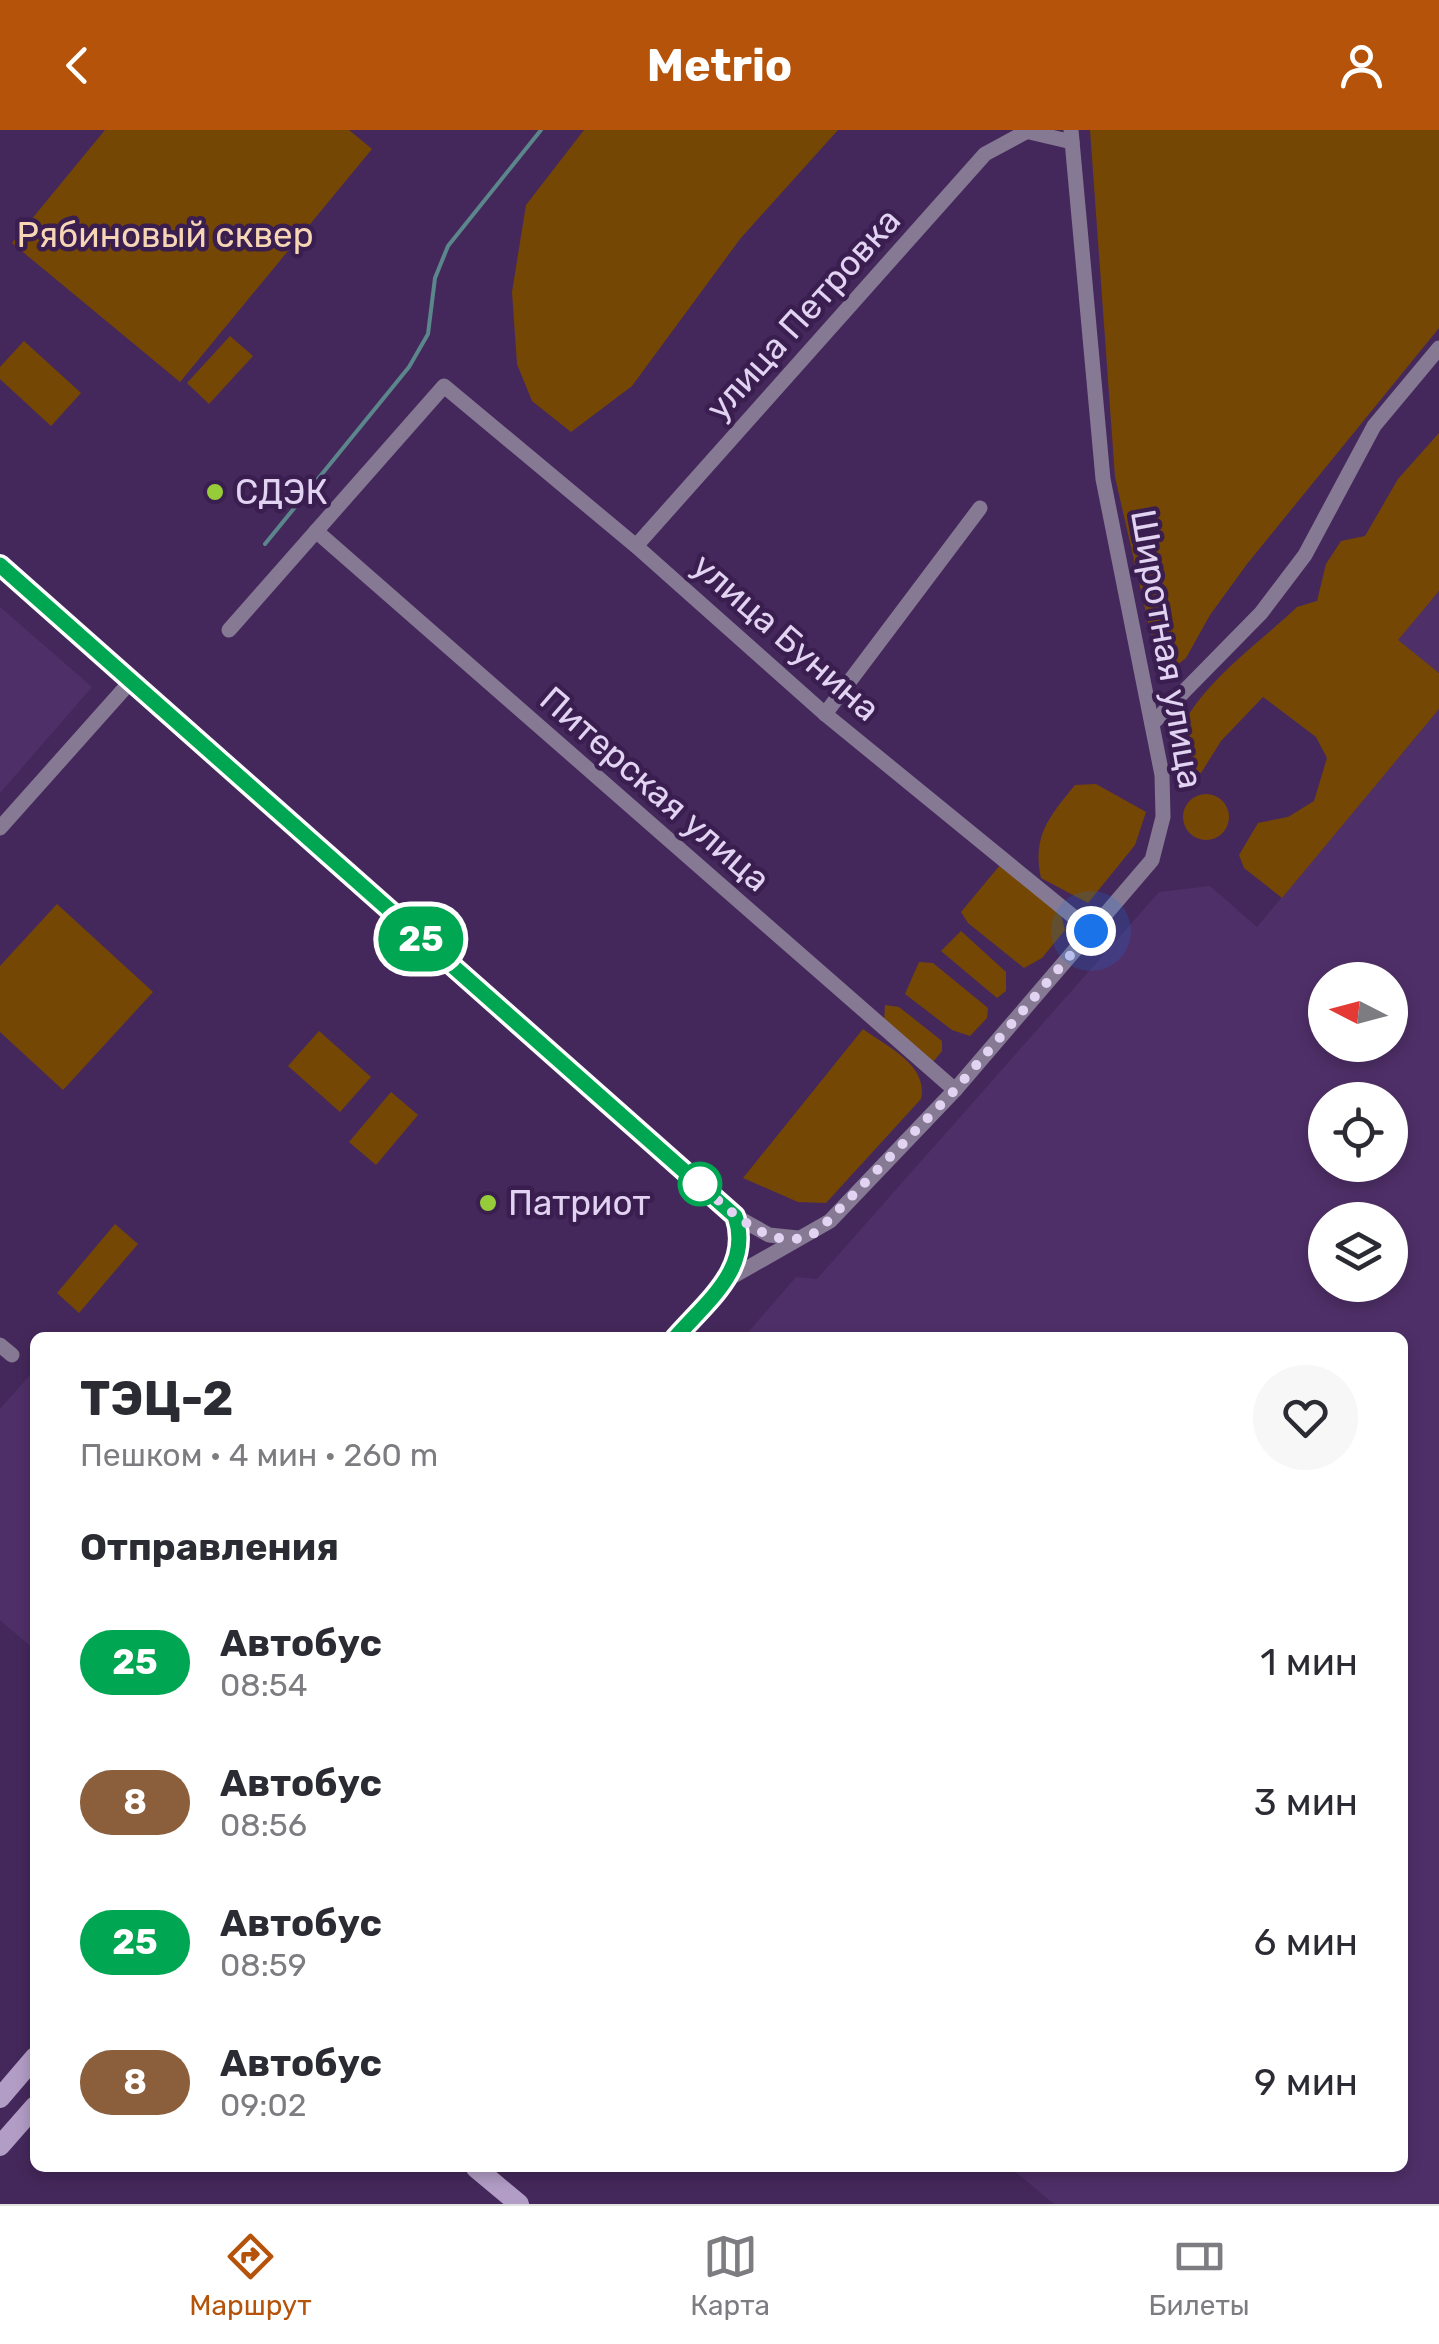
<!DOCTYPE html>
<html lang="ru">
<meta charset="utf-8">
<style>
:root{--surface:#fff;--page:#f7f7f7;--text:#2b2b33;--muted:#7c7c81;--line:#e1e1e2;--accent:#b45309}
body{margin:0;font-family:Rubik,sans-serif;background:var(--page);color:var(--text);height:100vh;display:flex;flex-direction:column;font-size:38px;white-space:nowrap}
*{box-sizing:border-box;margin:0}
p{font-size:32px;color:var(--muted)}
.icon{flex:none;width:55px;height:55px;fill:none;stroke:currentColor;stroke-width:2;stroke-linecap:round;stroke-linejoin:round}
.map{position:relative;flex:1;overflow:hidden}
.sheet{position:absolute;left:30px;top:1202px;width:1378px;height:840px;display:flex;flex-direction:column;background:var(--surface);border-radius:15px;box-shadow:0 5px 15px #0003}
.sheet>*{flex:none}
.badge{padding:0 20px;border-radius:32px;font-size:35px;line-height:65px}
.needle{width:65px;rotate:276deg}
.buttons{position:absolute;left:1308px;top:832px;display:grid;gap:20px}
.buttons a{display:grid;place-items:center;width:100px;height:100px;border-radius:50%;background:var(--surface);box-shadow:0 5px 15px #0003;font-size:50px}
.you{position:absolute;width:50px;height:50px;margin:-25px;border:8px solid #fff;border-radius:50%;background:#1a73e8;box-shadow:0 0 0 15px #1a73e833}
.map>.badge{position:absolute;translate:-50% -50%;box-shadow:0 0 0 5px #fff}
h2{padding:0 50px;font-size:38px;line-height:90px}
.round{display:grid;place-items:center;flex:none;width:105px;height:105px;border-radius:52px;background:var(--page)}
.summary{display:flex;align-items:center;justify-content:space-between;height:170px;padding:0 50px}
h1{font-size:48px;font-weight:700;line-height:75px}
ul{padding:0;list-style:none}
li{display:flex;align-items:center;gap:30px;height:140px;padding:0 50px}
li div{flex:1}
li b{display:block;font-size:38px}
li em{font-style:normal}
li .badge{min-width:110px;font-weight:700;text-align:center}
header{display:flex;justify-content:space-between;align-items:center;height:130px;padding:0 50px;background:var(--accent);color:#fff;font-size:45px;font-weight:700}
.dock{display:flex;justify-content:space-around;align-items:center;height:140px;border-top:2px solid var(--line);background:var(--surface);font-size:28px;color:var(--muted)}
.dock a{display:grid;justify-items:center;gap:5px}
.dock .selected{color:var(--accent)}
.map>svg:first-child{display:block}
</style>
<header><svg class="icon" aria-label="back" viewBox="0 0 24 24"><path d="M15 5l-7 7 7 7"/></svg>Metrio<svg class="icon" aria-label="person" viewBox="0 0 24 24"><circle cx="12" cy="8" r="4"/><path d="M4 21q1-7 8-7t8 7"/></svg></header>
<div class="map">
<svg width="1439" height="2074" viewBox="0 0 1439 2074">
<rect width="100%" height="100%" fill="#44285b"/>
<!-- built -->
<g fill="#4f2f68" fill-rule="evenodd">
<polygon points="1439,461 1439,543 1397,510"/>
<polygon points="0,477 92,557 0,663"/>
<path d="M1439,579V2074H1054L1011,2038H1402V1208H743L796,1147L817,1149L1159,762L1210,756L1257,797ZM1325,850H1390V915H1325ZM1325,970H1390V1035H1325ZM1325,1090H1390V1155H1325Z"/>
<polygon points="31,1244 35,1248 35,1520 0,1490 0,1279"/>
</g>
<!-- green -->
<g fill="#754705">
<polygon points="105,0 349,0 372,19 180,252 12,113"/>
<polygon points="584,0 838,0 740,109 632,256 571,302 532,271 517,234 512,162 526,75"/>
<polygon points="1090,0 1439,0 1439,198 1247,434 1210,485 1186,528 1161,548 1115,347"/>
<polygon points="230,206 253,226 209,274 187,253"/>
<polygon points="24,211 81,263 51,296 0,249 0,237"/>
<path d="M1439,303V461L1398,510L1439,543V579L1282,768L1244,738L1239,725L1258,693L1288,687L1314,671L1327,628L1316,607L1263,567L1221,611L1201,643L1182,639L1170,628C1183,565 1253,519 1297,477L1317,471L1326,434L1341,411L1365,406L1398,349Z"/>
<path d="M1096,654L1146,682L1135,715L1088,773L1041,748C1032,706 1049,687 1075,655Z"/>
<circle cx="1206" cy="687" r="23"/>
<polygon points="1001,734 1061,785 1065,800 1042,828 1024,838 968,793 961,782"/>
<polygon points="57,774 153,862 63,960 0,902 0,836"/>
<polygon points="961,801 1006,842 1006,861 997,868 941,821"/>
<polygon points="919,832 933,833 988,878 987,888 970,906 952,900 905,864"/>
<polygon points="885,875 899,877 942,911 942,921 933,932 884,893"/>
<path d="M863,899C886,916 929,935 921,969L826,1073L798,1072L743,1048Z"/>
<polygon points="319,901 371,947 340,982 288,936"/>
<polygon points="391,962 418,985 376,1035 349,1012"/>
<polygon points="115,1094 138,1114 79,1183 57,1163"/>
</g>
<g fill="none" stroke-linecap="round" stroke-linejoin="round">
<!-- stream -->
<polyline stroke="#5b868c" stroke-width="4" points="265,414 409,237 428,204 435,148 448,116 541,0"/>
<!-- street -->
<g stroke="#867993" stroke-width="15">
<polyline points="1021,0 1072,12"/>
<polyline points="316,401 955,960"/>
<polyline points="636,416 985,24 1024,3"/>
<polyline points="229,500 444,256 636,416 825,584 1091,801"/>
<polyline points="825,584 980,378"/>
<polyline points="1152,594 1261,483 1305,425 1374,296 1439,218"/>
<polyline points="0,698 132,550"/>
<polyline points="735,1086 769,1105 798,1108"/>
<polyline points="730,1148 830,1091 955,960 1152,730 1163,687 1162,645 1103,349 1071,0"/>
<polyline points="0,1215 12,1225"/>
</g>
<!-- secondary -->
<g stroke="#b29dc6" stroke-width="20">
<path d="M0,435L735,1086C753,1139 706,1172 675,1208"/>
<polyline points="0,1968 35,1927"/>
<polyline points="0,2016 35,1976"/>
<polyline points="476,2038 519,2074"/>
</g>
</g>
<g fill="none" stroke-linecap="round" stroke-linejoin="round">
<!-- line casing -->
<g stroke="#fff" stroke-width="22">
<path id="line" d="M0,435L735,1086C753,1138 706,1172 675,1208"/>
</g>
<!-- line -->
<use href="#line" stroke="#00a651" stroke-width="15"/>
<!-- walk -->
<path stroke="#e2d3f2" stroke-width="10" stroke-dasharray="0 18" d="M700,1054L696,1050C727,1078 773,1129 818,1101L955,960L1091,801"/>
</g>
<!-- markers -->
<g fill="#96cc39" stroke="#3a1e50" stroke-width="4">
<circle cx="215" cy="362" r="10"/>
<circle cx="488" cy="1073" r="10"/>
</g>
<circle fill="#fff" stroke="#00a651" stroke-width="5" cx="700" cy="1054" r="20"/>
<g text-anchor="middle" stroke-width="9" stroke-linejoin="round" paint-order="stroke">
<!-- park labels -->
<g font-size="35" fill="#f6d6b4" stroke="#3a1e50">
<text x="165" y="117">Рябиновый сквер</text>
</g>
<!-- street labels -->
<g font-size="35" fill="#e2d3f2" stroke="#3a1e50">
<text transform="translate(803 184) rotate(-48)" y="12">улица Петровка</text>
<text transform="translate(786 507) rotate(41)" y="12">улица Бунина</text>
<text transform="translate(1167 519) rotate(80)" y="12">Широтная улица</text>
<text transform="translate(655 659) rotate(41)" y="12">Питерская улица</text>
</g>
<!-- poi labels -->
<g font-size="35" fill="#e2d3f2" stroke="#3a1e50" text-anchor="start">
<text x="235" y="374">СДЭК</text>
<text x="508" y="1085">Патриот</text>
</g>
</g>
</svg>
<div class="buttons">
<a><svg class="needle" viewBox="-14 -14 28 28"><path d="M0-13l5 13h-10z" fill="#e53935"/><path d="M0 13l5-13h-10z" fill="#7c7c81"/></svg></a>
<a><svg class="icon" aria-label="locate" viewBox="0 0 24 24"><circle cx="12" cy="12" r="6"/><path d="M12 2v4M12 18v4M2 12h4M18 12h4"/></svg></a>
<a><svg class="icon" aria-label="layers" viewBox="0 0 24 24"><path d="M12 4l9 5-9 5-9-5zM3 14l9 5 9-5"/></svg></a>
</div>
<div class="you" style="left:1091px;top:801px"></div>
<b class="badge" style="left:421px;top:809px;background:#00a651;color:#fff">25</b>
<section class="sheet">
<div class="summary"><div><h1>ТЭЦ-2</h1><p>Пешком · 4 мин · 260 m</p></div><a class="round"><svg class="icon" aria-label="heart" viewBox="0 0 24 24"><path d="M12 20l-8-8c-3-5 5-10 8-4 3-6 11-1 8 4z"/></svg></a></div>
<h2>Отправления</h2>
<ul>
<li><span class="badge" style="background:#00a651;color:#fff">25</span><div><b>Автобус</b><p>08:54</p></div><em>1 мин</em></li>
<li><span class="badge" style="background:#8b5e3c;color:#fff">8</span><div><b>Автобус</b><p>08:56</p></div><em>3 мин</em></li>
<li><span class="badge" style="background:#00a651;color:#fff">25</span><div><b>Автобус</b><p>08:59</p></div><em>6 мин</em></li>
<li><span class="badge" style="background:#8b5e3c;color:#fff">8</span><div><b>Автобус</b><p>09:02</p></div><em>9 мин</em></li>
</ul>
</section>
</div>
<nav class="dock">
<a class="selected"><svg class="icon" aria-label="directions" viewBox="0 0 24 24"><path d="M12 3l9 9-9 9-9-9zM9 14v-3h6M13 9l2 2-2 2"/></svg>Маршрут</a>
<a><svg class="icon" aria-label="map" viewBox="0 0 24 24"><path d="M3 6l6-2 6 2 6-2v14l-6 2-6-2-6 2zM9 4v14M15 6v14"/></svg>Карта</a>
<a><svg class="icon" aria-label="tickets" viewBox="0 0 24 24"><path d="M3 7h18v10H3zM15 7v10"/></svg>Билеты</a>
</nav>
